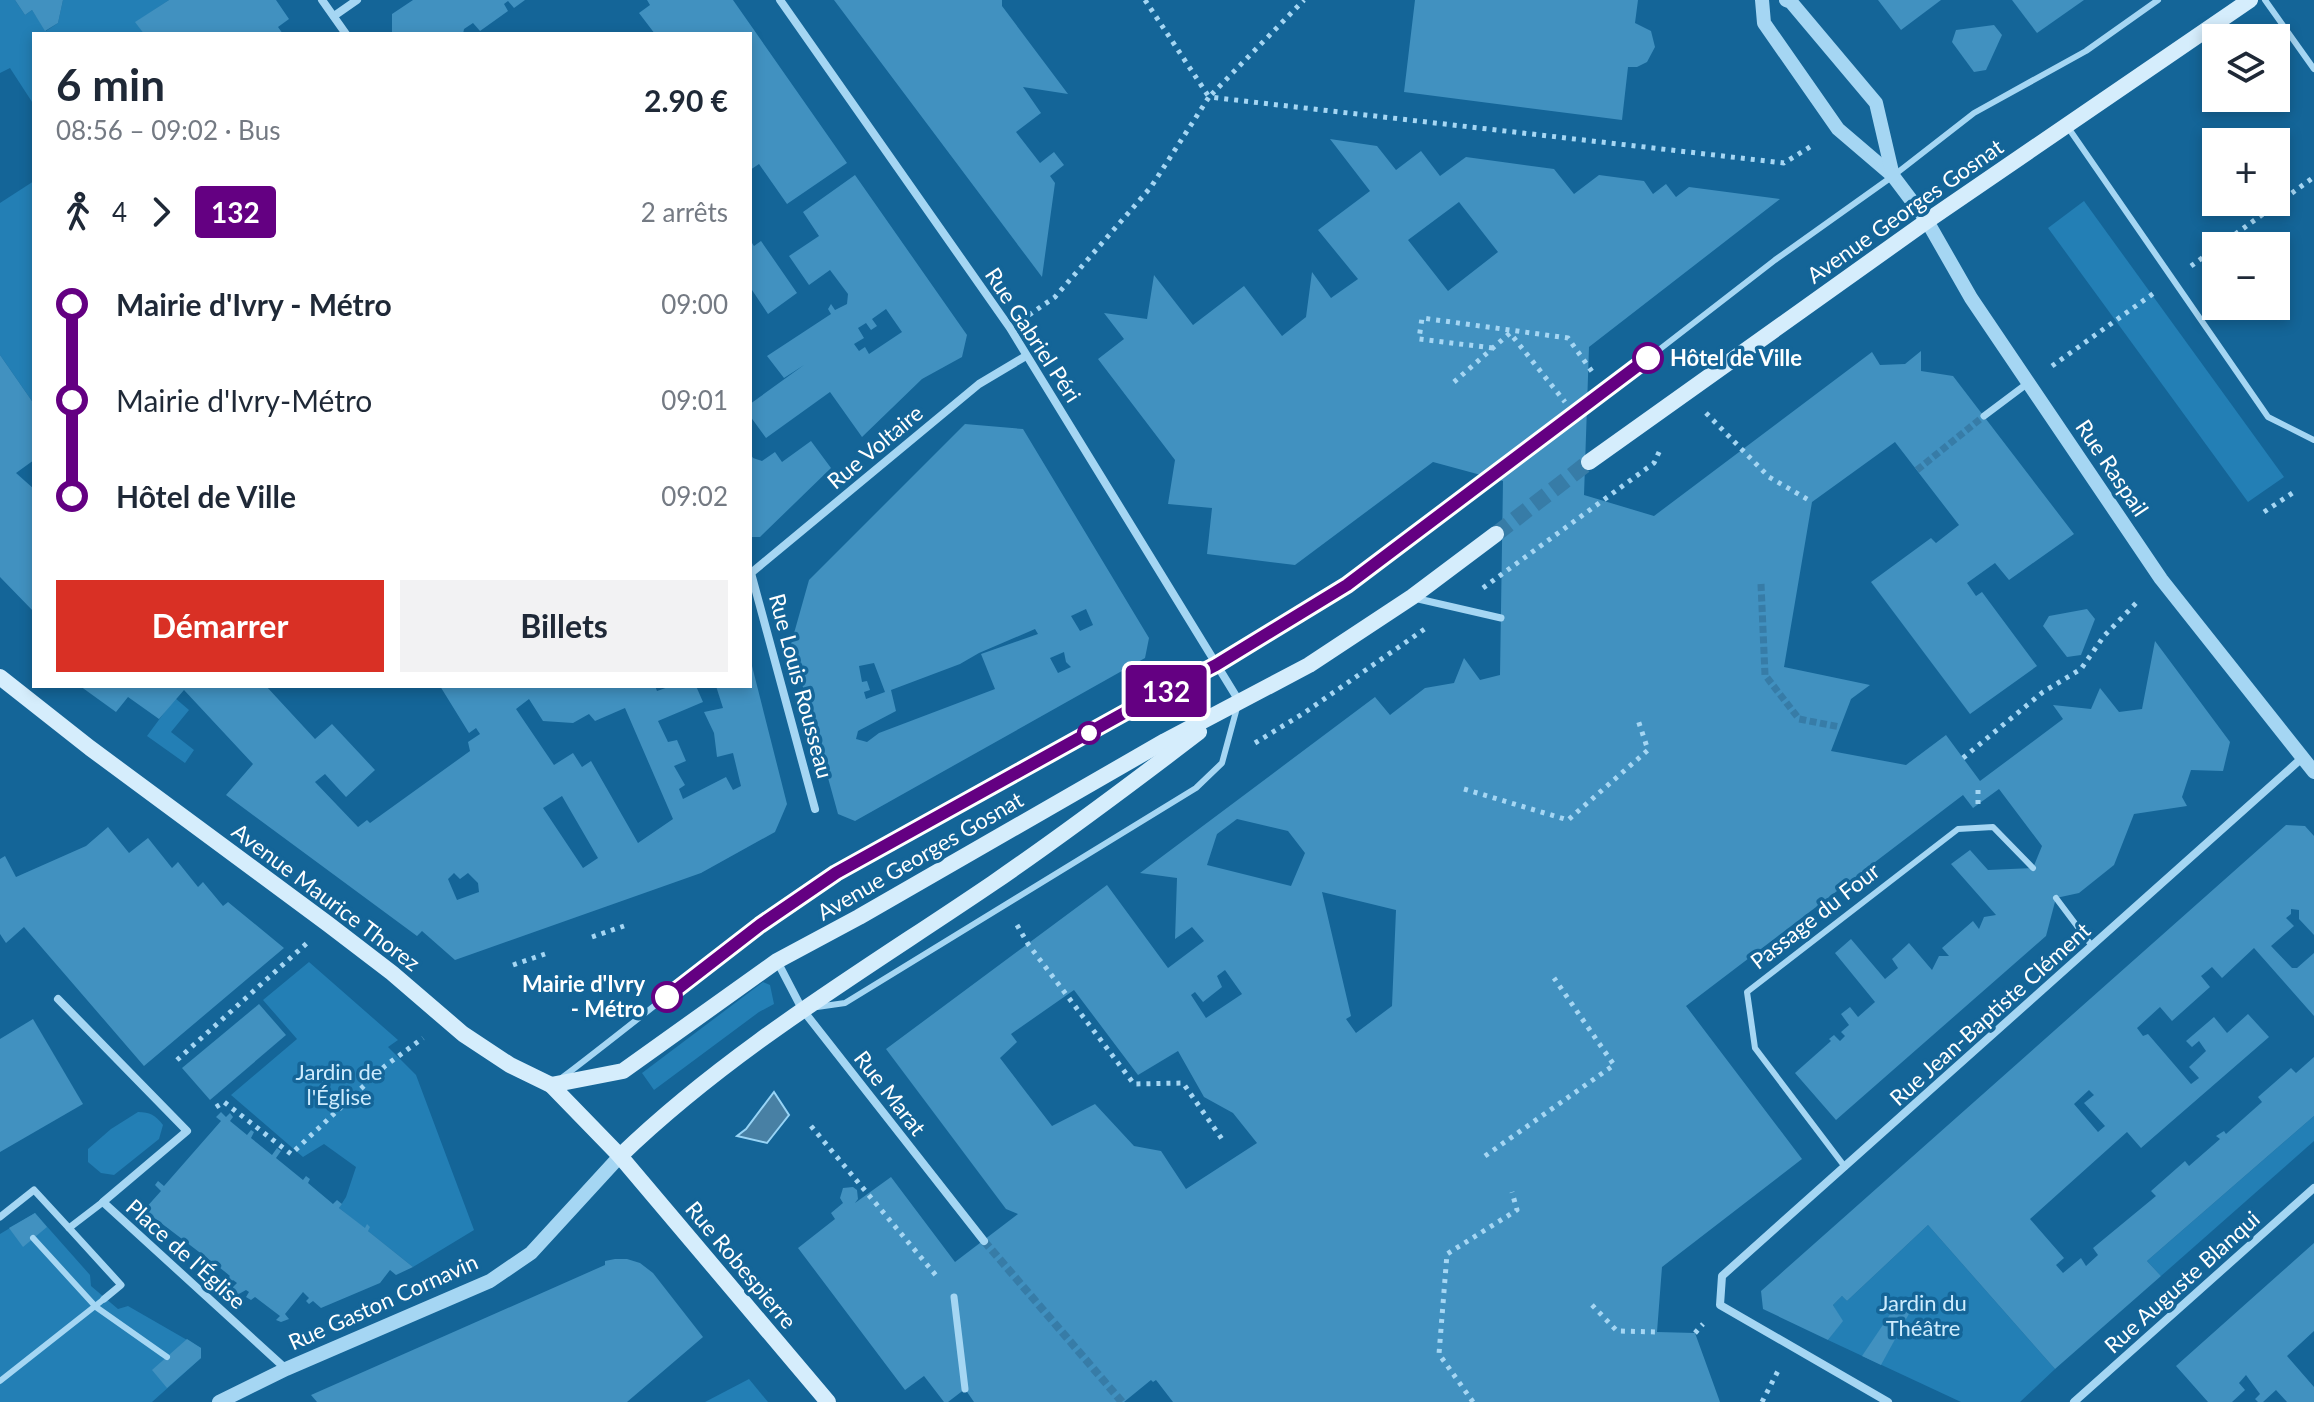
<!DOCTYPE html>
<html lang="fr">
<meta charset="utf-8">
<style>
:root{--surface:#fff;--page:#f2f2f3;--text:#1f2937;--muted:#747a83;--accent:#d93025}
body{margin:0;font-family:Lato,sans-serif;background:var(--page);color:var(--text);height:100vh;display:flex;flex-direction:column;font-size:30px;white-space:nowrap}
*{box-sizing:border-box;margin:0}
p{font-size:26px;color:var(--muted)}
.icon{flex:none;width:44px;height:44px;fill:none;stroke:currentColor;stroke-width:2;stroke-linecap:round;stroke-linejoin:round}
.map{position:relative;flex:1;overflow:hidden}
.drawer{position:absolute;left:32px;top:32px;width:720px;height:656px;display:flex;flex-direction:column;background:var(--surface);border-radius:0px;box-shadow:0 4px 12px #0003}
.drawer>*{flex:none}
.badge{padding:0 16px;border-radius:6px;font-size:28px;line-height:52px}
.fabs{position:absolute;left:2202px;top:24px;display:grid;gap:16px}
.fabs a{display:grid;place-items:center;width:88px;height:88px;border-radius:0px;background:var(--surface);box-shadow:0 4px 12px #0003;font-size:40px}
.map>.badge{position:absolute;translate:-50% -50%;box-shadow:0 0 0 4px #fff}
.legs{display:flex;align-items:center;gap:12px;height:88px;padding:0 24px;font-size:26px}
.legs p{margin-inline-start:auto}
.overview{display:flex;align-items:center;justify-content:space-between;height:136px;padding:0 24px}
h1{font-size:44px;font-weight:700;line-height:60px}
.cta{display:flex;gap:16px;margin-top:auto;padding:16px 24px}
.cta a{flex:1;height:92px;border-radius:0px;background:var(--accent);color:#fff;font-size:32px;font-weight:700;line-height:92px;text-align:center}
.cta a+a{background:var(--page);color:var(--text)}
ul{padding:0 24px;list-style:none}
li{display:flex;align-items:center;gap:28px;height:96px;font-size:30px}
li i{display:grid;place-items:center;width:12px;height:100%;margin:0 10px;background:currentColor}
li i::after{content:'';width:20px;height:20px;margin:-10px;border:6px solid;border-radius:50%;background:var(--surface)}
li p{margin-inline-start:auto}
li:first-child i{background:linear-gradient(#0000 50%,currentColor 0)}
li:last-child i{background:linear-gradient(currentColor 50%,#0000 0)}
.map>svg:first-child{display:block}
</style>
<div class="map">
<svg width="2314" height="1402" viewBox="0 0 2314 1402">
<rect width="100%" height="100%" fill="#146598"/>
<!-- green -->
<g fill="#237fb5">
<polygon points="0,0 15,0 25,15 32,10 46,31 58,23 63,0 169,0 136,22 144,34 34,34 34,105 10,68 0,73"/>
<polygon points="34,181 34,404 0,355 0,203"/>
<polygon points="2084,201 2284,477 2248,502 2048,228"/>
<polygon points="175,698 189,710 171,732 194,750 185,763 147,736"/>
<polygon points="309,962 398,1040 388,1047 416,1075 474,1230 413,1267 339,1208 346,1197 356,1167 324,1144 303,1157 231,1095 297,1039 263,1000"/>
<polygon points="763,982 770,985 774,1004 759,1012 654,1090 642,1073"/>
<path d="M138,1112C150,1112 155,1115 163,1125L159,1139L114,1175L101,1173L88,1162V1149L111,1129Z"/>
<polygon points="2314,1116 2314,1141 2161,1276 2147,1261"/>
<polygon points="35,1213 90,1275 91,1286 118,1309 128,1306 201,1348 201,1358 152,1402 0,1402 0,1234"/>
<polygon points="1928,1225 2055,1369 2020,1402 1961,1402 1828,1340 1842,1321 1833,1305 1842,1296 1847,1301"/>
<polygon points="749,1379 768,1402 705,1402"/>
</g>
<!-- water -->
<polygon fill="#4880a4" stroke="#98d4f6" stroke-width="2" points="774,1092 789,1115 767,1143 737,1136 746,1129"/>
<!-- building -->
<g fill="#4191c0" fill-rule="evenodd">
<polygon points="15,0 63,0 58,23 45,31 32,10 25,15"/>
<polygon points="169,0 276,0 289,19 278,27 283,34 144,34 135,22"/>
<polygon points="413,0 525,0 514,8 508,1 504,4 508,11 480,31 473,23 464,29 463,34 392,34 392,14"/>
<polygon points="647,0 733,0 847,163 787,204 759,164 750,170 750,34 655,34 639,13 650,5"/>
<polygon points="834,0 1002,0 1002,6 1068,94 1023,87 1041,113 1016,132 1040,163 1054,152 1064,165 1050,176 1055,183 1042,277"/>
<polygon points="1415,0 1638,0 1635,23 1651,31 1655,47 1647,62 1637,67 1628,67 1622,120 1404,92"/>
<polygon points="1878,0 1941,0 1901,30"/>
<polygon points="2012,0 2084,0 2037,33"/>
<polygon points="1994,25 2002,35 1986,70 1974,72 1952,42 1956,30"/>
<path d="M1330,139L1377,146L1396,170L1421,151L1440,176L1466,157L1554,169L1574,194L1599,175L1644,181L1653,194L1666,184L1676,197L1689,187L1780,199L1589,347L1584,495L1654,516L1872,352L1880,365L1905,364L1921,351V371L1953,376L2074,534L2009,580L1995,563L1967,583L1976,596L1982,592L2037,666L1970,714L1871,582L1931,538L1936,543L1959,525L1895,442L1812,502L1784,667L1870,685L1851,699L1831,751L1906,765L1946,735L1980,781L2063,719L2053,705L2091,709L2100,688L2119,712L2142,709L2155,641L2230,742L2223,771L2191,770L2182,797L2187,806L2134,814L2114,865L2079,893L2056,898L2046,936L1836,1120L1795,1073L1831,1041L1829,1039L1834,1035L1840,1041L1845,1036L1841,1032L1849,1025L1841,1014L1850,1007L1858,1017L1875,1002L1835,953L1851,939L1885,979L1898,968L1892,959L1909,943L1932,970L1939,956H1949L1942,948L1973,921L1979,929L1984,917L1996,915L1951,864L1970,850L1988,870L2033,868L2042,846L1999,789L1973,808L1963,795L1686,1006L1802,1159L1662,1267L1657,1332L1695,1333L1720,1402H1173L1156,1380L1153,1382L1151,1380L1124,1402H974L965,1389L948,1402H944L924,1376L905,1390L798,1248L835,1219L831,1213L843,1203L840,1198L843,1188L853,1187L857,1190L858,1199L855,1203L891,1177L955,1262L1018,1214L1006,1209L886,1049L1107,885L1168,968L1204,941L1192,927L1175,939L1177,878L1140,873L1375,697L1390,715L1425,688L1454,683L1464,658L1480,680L1500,675L1503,481L1433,462L1295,565L1207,554L1212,508L1168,504L1175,460L1098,359L1124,339L1104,313L1147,319L1154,275L1193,325L1244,286L1282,336L1306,317L1312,272L1331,298L1358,279L1318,230L1370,191ZM1459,202L1498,252L1448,291L1408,240ZM1237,819L1288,831L1305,853L1291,886L1207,865L1217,834ZM1322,892L1396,910L1392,1006L1356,1033L1346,1019L1351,1016ZM1225,970L1242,994L1206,1018L1191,995L1195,992L1203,1002L1222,987L1217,976ZM1074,990L1138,1075L1178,1051L1204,1097L1233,1113L1257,1143L1186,1189L1161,1151L1134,1146L1095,1104L1052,1126L1000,1058L1017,1042L1011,1034Z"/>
<path d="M855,175L967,335L962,357L922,379L862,437L830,392L766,438L750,416V404L804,365L784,378L767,356L831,314L828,309L831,304L835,310L847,304L848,294L830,270L809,285L789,256L819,236L803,212ZM886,309L902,332L869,354L865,347L859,351L854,344L864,338L858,328L866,323L871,330L877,326L872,319Z"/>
<polygon points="750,240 754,246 761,241 797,293 768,314 750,287"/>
<polygon points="0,355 34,404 34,460 16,473 34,489 34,612 0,577"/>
<path d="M965,424L1023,429L1149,638L1145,658L855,821L838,814L791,644L809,580ZM1086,609L1093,625L1080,631L1071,616ZM1035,629L1038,634L981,654L995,689L879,733L867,742L856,739L858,731L896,711L891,690L960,664L979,653ZM1064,652L1066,662L1071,667L1058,673L1050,658ZM874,663L885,692L866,699L864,692L870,690L867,681L862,682L859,666Z"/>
<polygon points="811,441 831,468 760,537 750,537 750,453 753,458 762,461 775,452 782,462"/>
<polygon points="2087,609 2095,619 2081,655 2067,657 2043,626 2049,616"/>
<path d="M751,662L787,804L775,832L701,873L455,960L422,931L417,936L226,795L253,764L184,690L159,719L128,697L116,712L80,686H266L315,739L332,724L375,770L346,797L325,774L315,782L358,827L367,820L370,823L470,751L468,742L480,734L476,728L469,733L440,686H655L657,691L671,686H696L703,702L658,721L668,742L677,740L686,761L674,766L685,785L679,789L683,799L726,777L733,790L741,786L733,753L717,757L714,733L704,712L723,708L716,686H750ZM529,699L543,721L573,723L589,714L595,721L625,708L673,819L638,843L591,761L582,767L573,753L554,765L516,709ZM562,796L598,858L583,868L543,808ZM454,873L460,879L468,873L478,883L479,892L457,900L448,879Z"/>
<path d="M2286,825L2305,826L2314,836V935L2299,919V910L2291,909V914L2286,918L2294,926L2271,946L2292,968H2297L2314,953V1016L2254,948L2222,978L2212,967L2201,976L2210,987L2172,1021L2160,1007L2137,1028L2143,1036L2148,1034L2191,1084L2199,1078L2189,1067L2206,1051L2199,1041L2192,1047L2186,1041L2214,1017L2227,1033L2248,1014L2269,1037L2141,1148L2127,1132L2030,1219L2064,1258L2056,1265L2063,1273L2081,1258L2086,1266L2098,1255L2093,1248L2156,1196L2151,1191L2185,1161L2189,1166L2220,1139L2216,1136L2224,1131L2226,1134L2262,1102L2258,1097L2291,1068L2296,1073L2314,1057V1116L2147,1261L2161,1276L2055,1369L1928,1225L1847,1301L1842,1296L1833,1305L1843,1321L1828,1340L1763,1309L1761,1291ZM2089,1090L2094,1095L2084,1103L2105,1126L2098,1132L2074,1104Z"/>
<polygon points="108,827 129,853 148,838 172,868 178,862 198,887 203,882 223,906 228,902 284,948 144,1066 24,927 6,943 0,934 0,859 5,856 16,877 86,846"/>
<polygon points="259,1004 286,1035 210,1100 182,1068"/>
<polygon points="33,1019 83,1104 0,1152 0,1039"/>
<polygon points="221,1112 226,1117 230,1113 233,1117 230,1121 247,1135 251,1130 254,1132 251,1138 272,1155 277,1148 281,1151 276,1158 303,1180 306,1176 310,1179 308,1183 333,1204 337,1200 342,1204 339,1208 365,1228 367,1224 370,1227 368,1231 413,1267 396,1275 390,1270 380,1283 321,1308 313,1301 309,1304 306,1301 309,1298 303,1292 285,1314 289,1319 281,1322 276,1320 280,1316 255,1297 251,1300 246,1297 249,1292 246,1290 237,1295 233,1292 233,1287 237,1283 233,1280 230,1284 225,1281 230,1276 224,1271 144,1210 161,1191 155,1185 158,1181 164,1186 221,1121 216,1117"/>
<polygon points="35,1213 47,1227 23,1247 9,1228"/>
<polygon points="2314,1243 2314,1331 2287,1356 2314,1387 2314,1402 2287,1402 2276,1390 2263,1402 2258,1402 2255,1399 2260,1394 2246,1375 2239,1383 2245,1390 2232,1402 2208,1402 2176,1366"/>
<polygon points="615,1259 627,1259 640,1263 653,1273 703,1337 627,1402 317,1402 311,1395 605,1265 605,1261"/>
<polygon points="1901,1298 1911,1310 1881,1365 1862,1356"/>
<polygon points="187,1339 201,1348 201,1358 167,1388 152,1370"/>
</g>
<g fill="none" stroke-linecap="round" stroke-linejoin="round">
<!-- pedestrian-tunnel -->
<g stroke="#377ca7" stroke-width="7" stroke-dasharray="7 3.5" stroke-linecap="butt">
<polyline points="1917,470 1984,416"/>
<polyline points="1761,584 1765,675 1799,719 1840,727"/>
</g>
<!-- minor-tunnel -->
<polyline stroke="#377ca7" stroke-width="8" stroke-dasharray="8 4" stroke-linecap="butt" points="984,1241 1122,1402"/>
<!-- secondary-tunnel -->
<polyline stroke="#377ca7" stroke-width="16" stroke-dasharray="16 8" stroke-linecap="butt" points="1496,534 1589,462"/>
<!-- path -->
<g stroke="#a5d6f3" stroke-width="5" stroke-dasharray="4 6" stroke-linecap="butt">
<polyline points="1145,0 1209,97 1304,0"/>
<polyline points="2219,246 2314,177"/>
<polyline points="2191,266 2216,248"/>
<polyline points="1029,315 1055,297 1151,187 1209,97 1784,163 1813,145"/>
<polyline points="1493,348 1419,339 1422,318 1568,338 1593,373"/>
<polyline points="2052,366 2154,293"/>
<polyline points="1454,382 1510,333 1565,402"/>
<polyline points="1706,413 1769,477 1812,502"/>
<polyline points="2264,512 2297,490"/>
<polyline points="1483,588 1654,463 1660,450"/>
<polyline points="1255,743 1304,713 1429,626"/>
<polyline points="1963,758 2043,692 2081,669 2104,636 2140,599"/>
<polyline points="1464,789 1568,820 1648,750 1637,717"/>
<polyline points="1978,790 1978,805"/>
<polyline points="1017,925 1028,944 1134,1084 1183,1083 1224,1142"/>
<polyline points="592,937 624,926"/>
<polyline points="513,965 545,954"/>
<polyline points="177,1060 307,943"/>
<polyline points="216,1107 224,1102 291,1154 385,1066 423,1038"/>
<polyline points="811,1126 939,1279"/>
<polyline points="1485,1156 1614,1065 1554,978"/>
<polyline points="1592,1305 1617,1331 1657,1332"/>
<polyline points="1695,1333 1703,1324"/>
<polyline points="1473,1402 1439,1354 1447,1254 1517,1210 1512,1192"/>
<polyline points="1762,1402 1780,1367"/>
</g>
<!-- service -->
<g stroke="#a5d6f3" stroke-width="6">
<polyline points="2265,0 2314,69"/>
<polyline points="2067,126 2268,417 2314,440"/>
<polyline points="1589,404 1775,260 1893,176 1974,113 2086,51 2158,0"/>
<polyline points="2056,898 2092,946"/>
<polyline points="817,1007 845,1003 1196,788 1222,763 1238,704"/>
<path d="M563,1077C654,1008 742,932 839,872C961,796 1091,734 1216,666C1312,613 1398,547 1485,482"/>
<polyline points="1845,1167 1755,1048 1747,992 1958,829 1993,827 2033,868"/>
<polyline points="33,1238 96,1307 167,1357"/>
<polyline points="0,1381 104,1299"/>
</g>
<!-- pedestrian -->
<g stroke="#a5d6f3" stroke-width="7">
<polyline points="1984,416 2028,383"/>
<polyline points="1414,598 1501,618"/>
<polyline points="103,1202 69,1228 121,1285 104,1299"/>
<polyline points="0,1217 34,1190 69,1228"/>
<polyline points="954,1297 965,1389"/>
</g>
<!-- minor -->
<g stroke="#a5d6f3" stroke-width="8">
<polyline points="322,0 346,34"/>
<polyline points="780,0 1010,328 1239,701"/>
<polyline points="334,16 357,0"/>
<polyline points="751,573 979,384 1026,356"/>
<polyline points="751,573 815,809"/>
<polyline points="777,961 802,1009 984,1241"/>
<polyline points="58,999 187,1131 103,1202 286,1369"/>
<polyline points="1888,1402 1720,1305 1722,1276 2302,758"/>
<polyline points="2074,1402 2314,1188"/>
</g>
<!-- tertiary -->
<g stroke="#a5d6f3" stroke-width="14">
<polyline points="1762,0 1764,23 1838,129 1893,176 1927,221 1971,298 2161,579 2314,772"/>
<polyline points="1786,0 1791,2 1876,103 1893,176"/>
<polyline points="219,1402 286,1369 490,1281 531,1253 620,1156"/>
</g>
<!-- secondary -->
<g stroke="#d5edfc" stroke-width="16">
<polyline points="1589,462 1927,221 2250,0"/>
<polyline points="0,677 90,748 328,924 392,973 463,1034 510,1065 551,1085 620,1156 828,1402"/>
<polyline points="551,1085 623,1071 777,961 859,917 1165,741 1309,665 1412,597 1496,534"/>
<path d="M620,1156C732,1048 865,970 993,883C1063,835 1131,784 1199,732"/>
</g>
</g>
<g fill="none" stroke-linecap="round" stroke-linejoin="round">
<!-- line-1 casing -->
<g stroke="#fff" stroke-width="18">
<polyline id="line-1" points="667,997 760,925 836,873 1144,702 1216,665 1347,585 1648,358"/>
</g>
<!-- line-1 -->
<use href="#line-1" stroke="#640082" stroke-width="12"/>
</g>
<!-- markers -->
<g fill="#fff" stroke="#640082" stroke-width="4">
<circle cx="1648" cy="358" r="14"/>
<circle cx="1089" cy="733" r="10"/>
<circle cx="667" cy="997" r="14"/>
</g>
<g text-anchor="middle" stroke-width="7" stroke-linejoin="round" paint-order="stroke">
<!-- street labels -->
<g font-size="22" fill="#fff" stroke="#146598">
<text transform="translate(1905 211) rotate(-35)" y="8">Avenue Georges Gosnat</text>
<text transform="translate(1033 335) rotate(57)" y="8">Rue Gabriel Péri</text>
<text transform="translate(875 447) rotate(-40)" y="8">Rue Voltaire</text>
<text transform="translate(2112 468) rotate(56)" y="8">Rue Raspail</text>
<text transform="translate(801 686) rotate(75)" y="8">Rue Louis Rousseau</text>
<text transform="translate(920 856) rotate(-30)" y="8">Avenue Georges Gosnat</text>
<text transform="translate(326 897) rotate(37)" y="8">Avenue Maurice Thorez</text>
<text transform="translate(1815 916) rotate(-38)" y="8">Passage du Four</text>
<text transform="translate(1990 1014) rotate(-42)" y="8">Rue Jean-Baptiste Clément</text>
<text transform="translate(890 1093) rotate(52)" y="8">Rue Marat</text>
<text transform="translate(186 1254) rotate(42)" y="8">Place de l'Église</text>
<text transform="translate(741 1265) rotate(50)" y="8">Rue Robespierre</text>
<text transform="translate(2182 1282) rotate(-42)" y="8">Rue Auguste Blanqui</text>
<text transform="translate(383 1302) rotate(-24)" y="8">Rue Gaston Cornavin</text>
</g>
<!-- stop labels -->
<g font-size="22" font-weight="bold" fill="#fff" stroke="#146598" text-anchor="start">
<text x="1670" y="366">Hôtel de Ville</text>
<text x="645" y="992" text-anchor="end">Mairie d'Ivry<tspan x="645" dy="25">- Métro</tspan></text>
</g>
<!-- park labels -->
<g font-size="22" fill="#cdebfd" stroke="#146598">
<text x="339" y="1080">Jardin de<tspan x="339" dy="25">l'Église</tspan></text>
<text x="1923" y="1311">Jardin du<tspan x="1923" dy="25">Théâtre</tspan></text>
</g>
</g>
</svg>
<div class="fabs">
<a><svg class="icon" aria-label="layers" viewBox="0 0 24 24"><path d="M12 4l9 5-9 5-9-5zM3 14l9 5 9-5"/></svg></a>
<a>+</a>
<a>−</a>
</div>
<b class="badge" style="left:1166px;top:691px;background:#640082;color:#fff">132</b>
<section class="drawer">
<div class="overview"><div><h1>6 min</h1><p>08:56 – 09:02 · Bus</p></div><b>2.90 €</b></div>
<div class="legs"><svg class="icon" aria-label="walk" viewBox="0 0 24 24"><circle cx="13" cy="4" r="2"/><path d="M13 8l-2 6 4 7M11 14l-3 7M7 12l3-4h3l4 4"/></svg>4<svg class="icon" aria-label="forward" viewBox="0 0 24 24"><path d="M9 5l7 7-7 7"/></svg><b class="badge" style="background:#640082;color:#fff">132</b><p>2 arrêts</p></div>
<ul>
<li><i style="color:#640082"></i><b>Mairie d'Ivry - Métro</b><p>09:00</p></li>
<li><i style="color:#640082"></i><span>Mairie d'Ivry-Métro</span><p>09:01</p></li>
<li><i style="color:#640082"></i><b>Hôtel de Ville</b><p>09:02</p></li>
</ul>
<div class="cta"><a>Démarrer</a><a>Billets</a></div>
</section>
</div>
